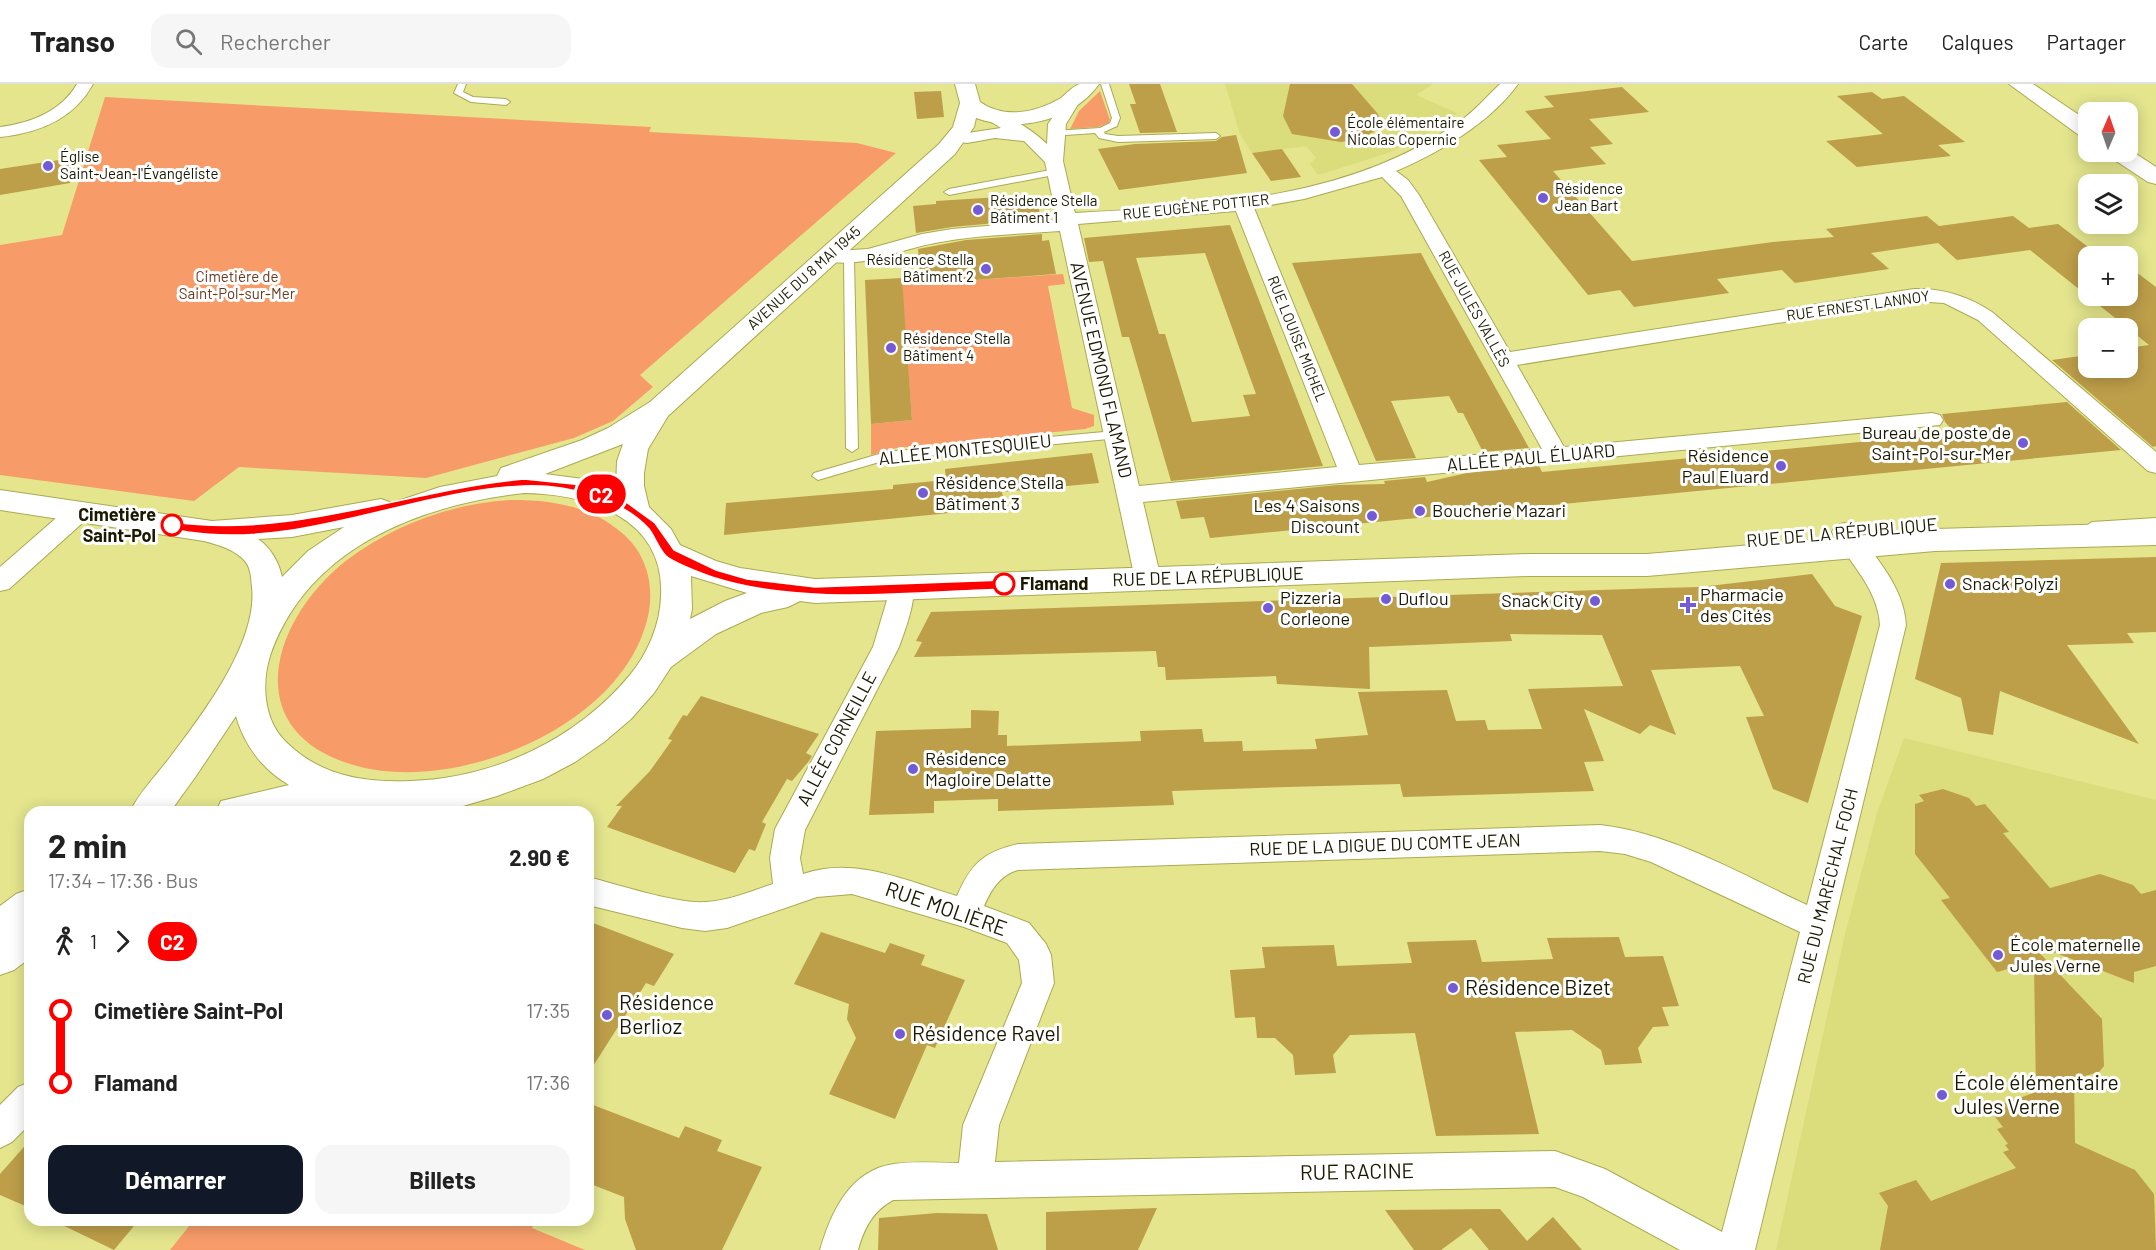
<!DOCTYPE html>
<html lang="fr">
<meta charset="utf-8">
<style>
:root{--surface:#fff;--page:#f6f6f6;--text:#222;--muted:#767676;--line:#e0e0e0;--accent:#111827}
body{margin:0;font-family:Barlow,sans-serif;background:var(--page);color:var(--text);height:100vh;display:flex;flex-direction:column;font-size:22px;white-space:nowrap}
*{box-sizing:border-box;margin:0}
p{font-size:20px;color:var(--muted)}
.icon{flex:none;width:33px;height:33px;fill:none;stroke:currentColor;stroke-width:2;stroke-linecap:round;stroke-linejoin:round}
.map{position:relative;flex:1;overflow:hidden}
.sheet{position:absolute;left:24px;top:722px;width:570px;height:420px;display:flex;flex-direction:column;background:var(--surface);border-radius:18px;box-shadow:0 3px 15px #0003}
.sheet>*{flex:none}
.badge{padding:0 12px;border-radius:20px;font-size:21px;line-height:39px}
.needle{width:39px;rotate:2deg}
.controls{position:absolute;left:2078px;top:18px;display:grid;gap:12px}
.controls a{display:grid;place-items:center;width:60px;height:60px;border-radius:12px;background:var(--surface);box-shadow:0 3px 15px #0003;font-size:30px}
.map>.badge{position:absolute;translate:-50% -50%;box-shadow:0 0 0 3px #fff}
.legs{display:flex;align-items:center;gap:9px;height:66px;padding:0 24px;font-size:20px}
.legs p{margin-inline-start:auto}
.headline{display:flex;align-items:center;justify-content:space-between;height:102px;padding:0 24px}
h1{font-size:33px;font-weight:700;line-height:45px}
.button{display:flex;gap:12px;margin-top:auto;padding:12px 24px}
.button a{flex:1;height:69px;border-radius:18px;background:var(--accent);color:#fff;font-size:24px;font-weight:700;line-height:69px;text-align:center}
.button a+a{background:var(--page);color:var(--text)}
ul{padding:0 24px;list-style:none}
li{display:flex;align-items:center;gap:21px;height:72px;font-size:22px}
li i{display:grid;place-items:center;width:9px;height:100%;margin:0 8px;background:currentColor}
li i::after{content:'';width:15px;height:15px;margin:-8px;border:4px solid;border-radius:50%;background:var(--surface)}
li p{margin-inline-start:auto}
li:first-child i{background:linear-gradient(#0000 50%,currentColor 0)}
li:last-child i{background:linear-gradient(currentColor 50%,#0000 0)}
header{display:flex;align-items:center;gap:36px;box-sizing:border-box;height:84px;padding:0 30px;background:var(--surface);border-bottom:2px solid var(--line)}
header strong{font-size:28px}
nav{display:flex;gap:33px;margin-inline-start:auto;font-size:21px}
.search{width:420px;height:54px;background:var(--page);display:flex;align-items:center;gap:15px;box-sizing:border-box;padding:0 21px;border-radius:18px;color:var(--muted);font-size:22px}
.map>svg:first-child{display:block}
</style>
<header>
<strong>Transo</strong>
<div class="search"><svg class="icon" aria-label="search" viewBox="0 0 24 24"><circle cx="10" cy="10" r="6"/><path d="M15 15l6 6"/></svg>Rechercher</div>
<nav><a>Carte</a><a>Calques</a><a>Partager</a></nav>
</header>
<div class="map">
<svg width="2156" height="1166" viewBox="0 0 2156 1166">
<rect width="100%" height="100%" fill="#e4e58d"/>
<!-- built -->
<g fill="#dbdc7b">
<polygon points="1225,0 1433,0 1416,11 1457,29 1434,46 1388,69 1318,91 1310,80 1316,74 1306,62 1252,69 1240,50"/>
<polygon points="1904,654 2156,716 2156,1166 1776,1166 1845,850 1877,729"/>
</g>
<!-- green -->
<g fill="#f79c69">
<polygon points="1100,7 1110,36 1109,39 1098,43 1070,45 1079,27"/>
<polygon points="105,13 651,43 649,48 857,59 896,69 640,291 653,303 613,337 574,354 426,394 239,383 194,417 0,391 0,161 62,151"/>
<polygon points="1063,190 1065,200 1048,202 1072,324 1094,331 1094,342 1085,345 897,364 871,371 871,340 912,336 907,271 914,270 913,258 906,258 902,201"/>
<path d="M512,416C552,416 591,422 622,449C645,468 654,498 649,527C629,640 459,710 357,682C237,650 270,536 347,476C395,440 453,419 512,416Z"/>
<polygon points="194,1136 536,1136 532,1144 585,1166 170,1166"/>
</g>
<!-- building -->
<g fill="#bd9e49" fill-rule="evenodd">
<polygon points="1129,0 1160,0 1177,48 1140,49 1130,20 1136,20"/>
<polygon points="1290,0 1352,0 1378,30 1380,37 1378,45 1360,55 1341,58 1292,50 1283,32"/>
<polygon points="1622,3 1649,28 1589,35 1613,60 1590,63 1606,80 1553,87 1632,177 1773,158 1834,153 1826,145 1927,132 1939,142 2013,132 2029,144 2058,140 2100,172 2088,172 2088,212 2127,212 2127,186 2132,185 2156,203 2156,362 2153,363 2052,276 2088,271 2088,284 2127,284 2127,264 2149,261 2030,166 1957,176 1938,159 1871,169 1889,185 1795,199 1782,186 1717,195 1729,209 1634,223 1620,206 1588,211 1479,76 1507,73 1497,61 1551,55 1525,27 1554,23 1544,12"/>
<polygon points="941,7 944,33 917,35 914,8"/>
<polygon points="1872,8 1882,15 1904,12 1965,58 1938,61 1951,72 1857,83 1826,57 1883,50 1837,12"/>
<polygon points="1236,51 1247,89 1119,106 1098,65 1135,60 1216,57 1222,53"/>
<polygon points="1282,65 1301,93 1271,97 1252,69"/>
<polygon points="79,73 70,99 0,111 0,85"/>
<polygon points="1016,112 1017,115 1038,113 1040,135 952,143 916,149 913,122 936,120 936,117"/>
<path d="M1230,141L1323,382L1171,397L1129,253H1122L1103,177L1089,178L1084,154ZM1205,169L1256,310L1243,311L1250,332L1192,338L1165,250H1159L1136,174Z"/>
<polygon points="1042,150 1042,157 1049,156 1056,190 921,200 918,165 966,156"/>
<polygon points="1421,169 1431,188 1529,364 1483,368 1463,329 1458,329 1449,312 1391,317 1416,374 1376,377 1292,179"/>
<polygon points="902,194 912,336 871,340 865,196"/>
<polygon points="2067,318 2121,366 1210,454 1204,433 1181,435 1176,417 1338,401 1385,400 1384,397 1425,393 1427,398 1467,389 1539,382 1542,388 1955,349 1945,338 1942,330"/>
<polygon points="1092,369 1099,399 1002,408 1003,413 949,418 950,429 724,451 726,419 893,405 893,401 946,396 945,385"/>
<polygon points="2156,473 2156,548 2127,549 2134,559 2067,561 2139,660 2000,607 1993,651 1968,647 1961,614 1915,595 1941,479"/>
<polygon points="1812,490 1835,522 1862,532 1808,719 1773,705 1746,633 1764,632 1740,582 1651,586 1676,651 1650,641 1640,650 1584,625 1604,677 1584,678 1594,707 1403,713 1400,700 1287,703 1172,707 1174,721 998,727 998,715 934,717 934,729 869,731 876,647 971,644 971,626 999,627 998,651 1007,651 1007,662 1141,657 1140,647 1202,645 1204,658 1242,657 1243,667 1317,665 1315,655 1368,651 1358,608 1447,606 1456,637 1485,636 1488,646 1542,645 1528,605 1623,602 1602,551 1510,550 1512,557 1369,563 1370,605 1277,600 1276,592 1166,596 1165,583 1158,583 1156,567 914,573 922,558 916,557 931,528 1661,504 1700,503"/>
<polygon points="701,612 819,650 806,669 812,672 809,677 792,697 787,695 762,738 766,740 755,767 749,765 735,789 607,743 622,722 616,722 650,687 672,656 668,655 683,631 687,632"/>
<polygon points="1943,705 1969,714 1976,722 1985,720 2009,748 2003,749 2050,804 2100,790 2133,801 2141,810 2156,806 2156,882 2134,888 2134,899 2030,859 2102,935 2104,982 2099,988 2074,995 2075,1059 2135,1086 2154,1110 2156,1166 1880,1166 1888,1122 1879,1109 1916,1096 1931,1117 2016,1084 2003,1068 2009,1066 2005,1061 2008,1060 1997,1045 2003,1043 1989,1025 2036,1008 2034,878 1997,888 1941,816 1950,814 1915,770 1915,720 1924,717 1919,711"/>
<polygon points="588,837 674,870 654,902 646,899 588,990"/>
<polygon points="821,848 885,869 890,859 925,871 921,881 965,896 935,964 927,961 895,1035 829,1010 856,954 847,935 849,920 794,900"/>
<polygon points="1619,853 1625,873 1663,872 1679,922 1662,923 1669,942 1653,943 1638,964 1642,979 1605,981 1601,966 1572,946 1515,948 1539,1050 1436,1052 1415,949 1350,951 1333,971 1336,989 1295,991 1293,971 1275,954 1257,954 1255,933 1235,934 1230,886 1265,884 1262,863 1334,861 1337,882 1412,879 1407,858 1476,856 1482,878 1553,875 1547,854"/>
<polygon points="588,1019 679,1054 685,1042 722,1056 717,1067 762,1083 722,1166 636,1166 625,1135 624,1113 588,1099"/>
<polygon points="30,1056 30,1124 0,1111 0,1090"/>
<polygon points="1157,1124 1138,1166 1046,1166 1046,1128"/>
<polygon points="1500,1125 1527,1157 1553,1133 1582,1166 1489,1166 1471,1144 1441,1166 1414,1166 1385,1126"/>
<polygon points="937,1129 987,1130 998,1166 878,1166 879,1134"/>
<polygon points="52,1136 139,1136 114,1166"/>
</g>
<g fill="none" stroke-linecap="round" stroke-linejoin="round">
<!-- lane casing -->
<g stroke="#aaaa53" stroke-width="2">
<g id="lane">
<polygon points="458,0 466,0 463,8 473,13 506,15 510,18 506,21 471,18 454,9"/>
<polygon points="1101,0 1109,0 1120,34 1117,42 1104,48 1105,50 1118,52 1216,49 1220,52 1216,55 1118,58 1099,54 1095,49 1051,52 1050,50 1054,47 1100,44 1110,39 1112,34"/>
<polygon points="1056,85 1061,88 1059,90 949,111 944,108 949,105"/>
<polygon points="849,172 854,175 858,364 852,368 846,364 844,175"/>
<polygon points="1115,347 1119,348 1119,354 886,376 818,396 812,392 814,389 886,368"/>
<polygon points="2156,434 2156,442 2092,446 2086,442 2092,438"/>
</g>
</g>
<!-- street casing -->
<g stroke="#aaaa53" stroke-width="2">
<g id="street">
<path d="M77,0H93C74,35 39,49 0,53V43C30,39 61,28 77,0Z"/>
<path d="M1500,0H1518C1491,38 1439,69 1396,87L1408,96L1419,111L1510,268L1914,205C1943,204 1968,212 1992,228L2156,368V389L2148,387L1978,236L1944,219L1914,217L1517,281L1564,363L1932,329L1940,331L1943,336L1940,341L1143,418L1161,495L1157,502L1148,504L1139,502L1135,495L1060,147C1018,150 976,151 935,159C896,166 861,186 821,176L818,172L821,168L868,165L922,150L952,145L1057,136L1045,78L1024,57L995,54L967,59L961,58L958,54L961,50L1001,44L982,32L985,28C1001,24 1035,48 1047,60L1048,40L1064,17L1066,13H1078L1080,17L1066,40L1063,77L1075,129C1206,122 1350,116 1460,37C1475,27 1487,12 1500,0ZM1382,93L1401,112L1542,365L1359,381L1254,124L1304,115ZM1236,127L1337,383L1139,402L1078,140Z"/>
<polygon points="80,418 89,421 92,427 89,433 9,505 0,507 0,483 71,421"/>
<path d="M1844,439L1853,442C1874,472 1904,502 1906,541L1755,1166H1680L1583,1113L1555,1103L893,1116C873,1127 864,1144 858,1166H820C831,1128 850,1086 894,1080C915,1077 938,1079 959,1079L963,1041L1022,899L1019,876L1007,859L964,843L852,810L817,813L727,844L705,847L682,844L588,821V793C620,801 676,820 706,818C729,817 752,807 773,800L770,774L775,745L873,563L893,496L902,493L911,496C919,511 905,546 899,563L805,746L800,774L803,790C855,772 906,797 957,812C971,780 983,768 1018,760L1600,741C1672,749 1742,791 1807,821L1880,541C1878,504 1849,479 1832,448L1835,442ZM1600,767L1625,770L1651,778L1800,848L1722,1148L1605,1085L1555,1067L995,1078L999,1041L1054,899L1051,871L1046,860L1029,839L984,822C991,806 1000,791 1018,786Z"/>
<polygon points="30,998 30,1040 12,1058 0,1064 0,1021 18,1003"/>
</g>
</g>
<!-- secondary casing -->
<g stroke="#aaaa53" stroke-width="2">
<g id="secondary">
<path d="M955,0H975L980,18C1005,35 1035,29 1061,14C1066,10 1074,1 1080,0C1086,0 1093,0 1099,0C1073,37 1017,49 976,34L974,43L955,70L668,332L648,365L644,389V402L649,423L671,445L680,461L716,477L740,484L815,495L1529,470H1647L1935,445L2156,439V461L1935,467L1647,492H1529L815,519L800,517L788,523L761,529L716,550L671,583L654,609L631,635L604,658L575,678L543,695L497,712L463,722L428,727L378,728L348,723L306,728H216L221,717L289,701C263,686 244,661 236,632L196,692L170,728H130C140,707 157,691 171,672C203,630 258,558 252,503C251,494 251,484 245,477C234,465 219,461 204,457L0,426V406L212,437L292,431L381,415L392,419L440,403L497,392L501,384L582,356L608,344L650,318L939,60L953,43L960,19ZM623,360L617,377L616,405L583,395L545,390ZM524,409C589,410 665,434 661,512C660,541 648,569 630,591C576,656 494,694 411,697C365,699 320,692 286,658C264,637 261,601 270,572C307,464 419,421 524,409ZM344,443L308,467L282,493C279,478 270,463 258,455L292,453ZM691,492L747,509L725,517L690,535L692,525Z"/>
<polygon points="2009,0 2033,0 2088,37 2088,53 2080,52"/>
<polygon points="2127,64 2156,83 2156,100 2148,98 2110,73 2107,68 2127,68"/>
<polygon points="30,805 30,874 14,886 0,891 0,822 16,810"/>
</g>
</g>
<!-- lane -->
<use href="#lane" fill="#fff" fill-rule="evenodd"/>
<!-- street -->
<use href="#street" fill="#fff" fill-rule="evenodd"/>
<!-- secondary -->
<use href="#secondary" fill="#fff" fill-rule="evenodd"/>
</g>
<!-- line-1 -->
<path fill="#fe0000" stroke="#fff" stroke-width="1.5" d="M524,395L583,401L622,415L655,439L674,466L716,486L747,495L815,503L1004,496L1010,500L1004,505C912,508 800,522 712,493C701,489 675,479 666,472C659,465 655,453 649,445C620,413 564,400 523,402C411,407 302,465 188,448C180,446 172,447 167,441L172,438C293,455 406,406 524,395Z"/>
<!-- markers -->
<g fill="#745ad4" stroke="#fff" stroke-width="2">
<circle cx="1335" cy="48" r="6"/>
<circle cx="48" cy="82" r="6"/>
<circle cx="1543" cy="114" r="6"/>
<circle cx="978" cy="126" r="6"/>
<circle cx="986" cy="185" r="6"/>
<circle cx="891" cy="264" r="6"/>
<circle cx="2023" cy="359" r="6"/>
<circle cx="1781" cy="382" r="6"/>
<circle cx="923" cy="409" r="6"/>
<circle cx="1420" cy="427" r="6"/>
<circle cx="1372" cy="432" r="6"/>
<circle cx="1950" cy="500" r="6"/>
<circle cx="1386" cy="515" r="6"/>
<circle cx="1595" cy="517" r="6"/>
<path d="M1685 512h6v6h6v6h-6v6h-6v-6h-6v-6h6z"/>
<circle cx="1268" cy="524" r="6"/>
<circle cx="913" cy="685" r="6"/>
<circle cx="1998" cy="871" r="6"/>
<circle cx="1453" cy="904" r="6"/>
<circle cx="607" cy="931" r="6"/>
<circle cx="900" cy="950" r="6"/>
<circle cx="1942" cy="1011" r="6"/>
</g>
<g fill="#fff" stroke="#fe0000" stroke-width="3">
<circle cx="172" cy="441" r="10"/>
<circle cx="1004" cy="500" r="10"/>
</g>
<g text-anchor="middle" stroke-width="6" stroke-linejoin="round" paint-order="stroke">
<!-- far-poi labels -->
<g font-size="15" fill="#1a1901" stroke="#fff" text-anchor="start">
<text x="1347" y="44">École élémentaire<tspan x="1347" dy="17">Nicolas Copernic</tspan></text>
<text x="60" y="78">Église<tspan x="60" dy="17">Saint-Jean-l'Évangéliste</tspan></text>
<text x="1555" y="110">Résidence<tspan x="1555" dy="17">Jean Bart</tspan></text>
<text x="990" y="122">Résidence Stella<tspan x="990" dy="17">Bâtiment 1</tspan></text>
<text x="974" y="181" text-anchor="end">Résidence Stella<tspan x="974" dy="17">Bâtiment 2</tspan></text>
<text x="903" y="260">Résidence Stella<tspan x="903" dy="17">Bâtiment 4</tspan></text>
</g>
<!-- far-street labels -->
<g font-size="15" fill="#1a1901" stroke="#fff">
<text transform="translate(1196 123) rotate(-6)" y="5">RUE EUGÈNE POTTIER</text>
<text transform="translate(804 194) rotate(-42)" y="5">AVENUE DU 8 MAI 1945</text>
<text transform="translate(1858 222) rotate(-8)" y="5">RUE ERNEST LANNOY</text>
<text transform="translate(1474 225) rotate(61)" y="5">RUE JULES VALLÈS</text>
<text transform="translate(1297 255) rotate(68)" y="5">RUE LOUISE MICHEL</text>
</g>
<!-- far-park labels -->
<g font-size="15" fill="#693a1e" stroke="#fff">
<text x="237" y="198">Cimetière de<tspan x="237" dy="17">Saint-Pol-sur-Mer</tspan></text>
</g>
<!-- street labels -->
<g font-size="18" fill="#1a1901" stroke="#fff">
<text transform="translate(1101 286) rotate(77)" y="6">AVENUE EDMOND FLAMAND</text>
<text transform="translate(965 366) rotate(-6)" y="6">ALLÉE MONTESQUIEU</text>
<text transform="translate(1531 374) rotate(-5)" y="6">ALLÉE PAUL ÉLUARD</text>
<text transform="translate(1842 449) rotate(-5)" y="6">RUE DE LA RÉPUBLIQUE</text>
<text transform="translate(1208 493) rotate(-2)" y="6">RUE DE LA RÉPUBLIQUE</text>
<text transform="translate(837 655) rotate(-62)" y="6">ALLÉE CORNEILLE</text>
<text transform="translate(1385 761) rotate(-2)" y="6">RUE DE LA DIGUE DU COMTE JEAN</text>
<text transform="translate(1828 802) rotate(-76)" y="6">RUE DU MARÉCHAL FOCH</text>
</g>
<!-- poi labels -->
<g font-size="18" fill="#1a1901" stroke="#fff" text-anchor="start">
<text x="2011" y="355" text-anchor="end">Bureau de poste de<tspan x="2011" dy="21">Saint-Pol-sur-Mer</tspan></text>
<text x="1769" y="378" text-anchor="end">Résidence<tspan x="1769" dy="21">Paul Eluard</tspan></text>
<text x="935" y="405">Résidence Stella<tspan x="935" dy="21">Bâtiment 3</tspan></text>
<text x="1360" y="428" text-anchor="end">Les 4 Saisons<tspan x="1360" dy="21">Discount</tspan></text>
<text x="1432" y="433">Boucherie Mazari</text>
<text x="1962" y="506">Snack Polyzi</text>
<text x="1700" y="517">Pharmacie<tspan x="1700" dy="21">des Cités</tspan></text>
<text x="1280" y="520">Pizzeria<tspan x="1280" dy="21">Corleone</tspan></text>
<text x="1398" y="521">Duflou</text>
<text x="1583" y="523" text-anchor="end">Snack City</text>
<text x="925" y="681">Résidence<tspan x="925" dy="21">Magloire Delatte</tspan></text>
<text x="2010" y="867">École maternelle<tspan x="2010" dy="21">Jules Verne</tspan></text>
</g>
<!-- stop labels -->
<g font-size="18" font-weight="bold" fill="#1a1901" stroke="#fff" text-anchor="end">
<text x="156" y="437">Cimetière<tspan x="156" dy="21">Saint-Pol</tspan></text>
<text x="1020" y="506" text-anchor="start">Flamand</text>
</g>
<!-- near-street labels -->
<g font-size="21" fill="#1a1901" stroke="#fff">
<text transform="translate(946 825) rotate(19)" y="7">RUE MOLIÈRE</text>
<text transform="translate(1357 1088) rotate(-1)" y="7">RUE RACINE</text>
</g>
<!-- near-poi labels -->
<g font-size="21" fill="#1a1901" stroke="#fff" text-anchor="start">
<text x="1465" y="911">Résidence Bizet</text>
<text x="619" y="926">Résidence<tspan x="619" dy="24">Berlioz</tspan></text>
<text x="912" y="957">Résidence Ravel</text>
<text x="1954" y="1006">École élémentaire<tspan x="1954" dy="24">Jules Verne</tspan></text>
</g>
</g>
</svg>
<div class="controls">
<a><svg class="needle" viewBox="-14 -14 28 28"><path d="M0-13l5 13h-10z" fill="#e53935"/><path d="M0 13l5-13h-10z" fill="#767676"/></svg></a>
<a><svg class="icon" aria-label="layers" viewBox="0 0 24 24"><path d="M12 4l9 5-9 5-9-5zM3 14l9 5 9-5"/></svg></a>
<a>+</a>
<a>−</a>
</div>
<b class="badge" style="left:601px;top:410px;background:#fe0000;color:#fff">C2</b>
<section class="sheet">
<div class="headline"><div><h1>2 min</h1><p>17:34 – 17:36 · Bus</p></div><b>2.90 €</b></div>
<div class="legs"><svg class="icon" aria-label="walk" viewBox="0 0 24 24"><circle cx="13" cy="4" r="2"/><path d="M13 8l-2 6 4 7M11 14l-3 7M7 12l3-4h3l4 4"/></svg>1<svg class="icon" aria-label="forward" viewBox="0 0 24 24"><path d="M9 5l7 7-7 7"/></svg><b class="badge" style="background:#fe0000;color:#fff">C2</b></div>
<ul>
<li><i style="color:#fe0000"></i><b>Cimetière Saint-Pol</b><p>17:35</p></li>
<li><i style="color:#fe0000"></i><b>Flamand</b><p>17:36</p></li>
</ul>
<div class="button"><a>Démarrer</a><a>Billets</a></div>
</section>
</div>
